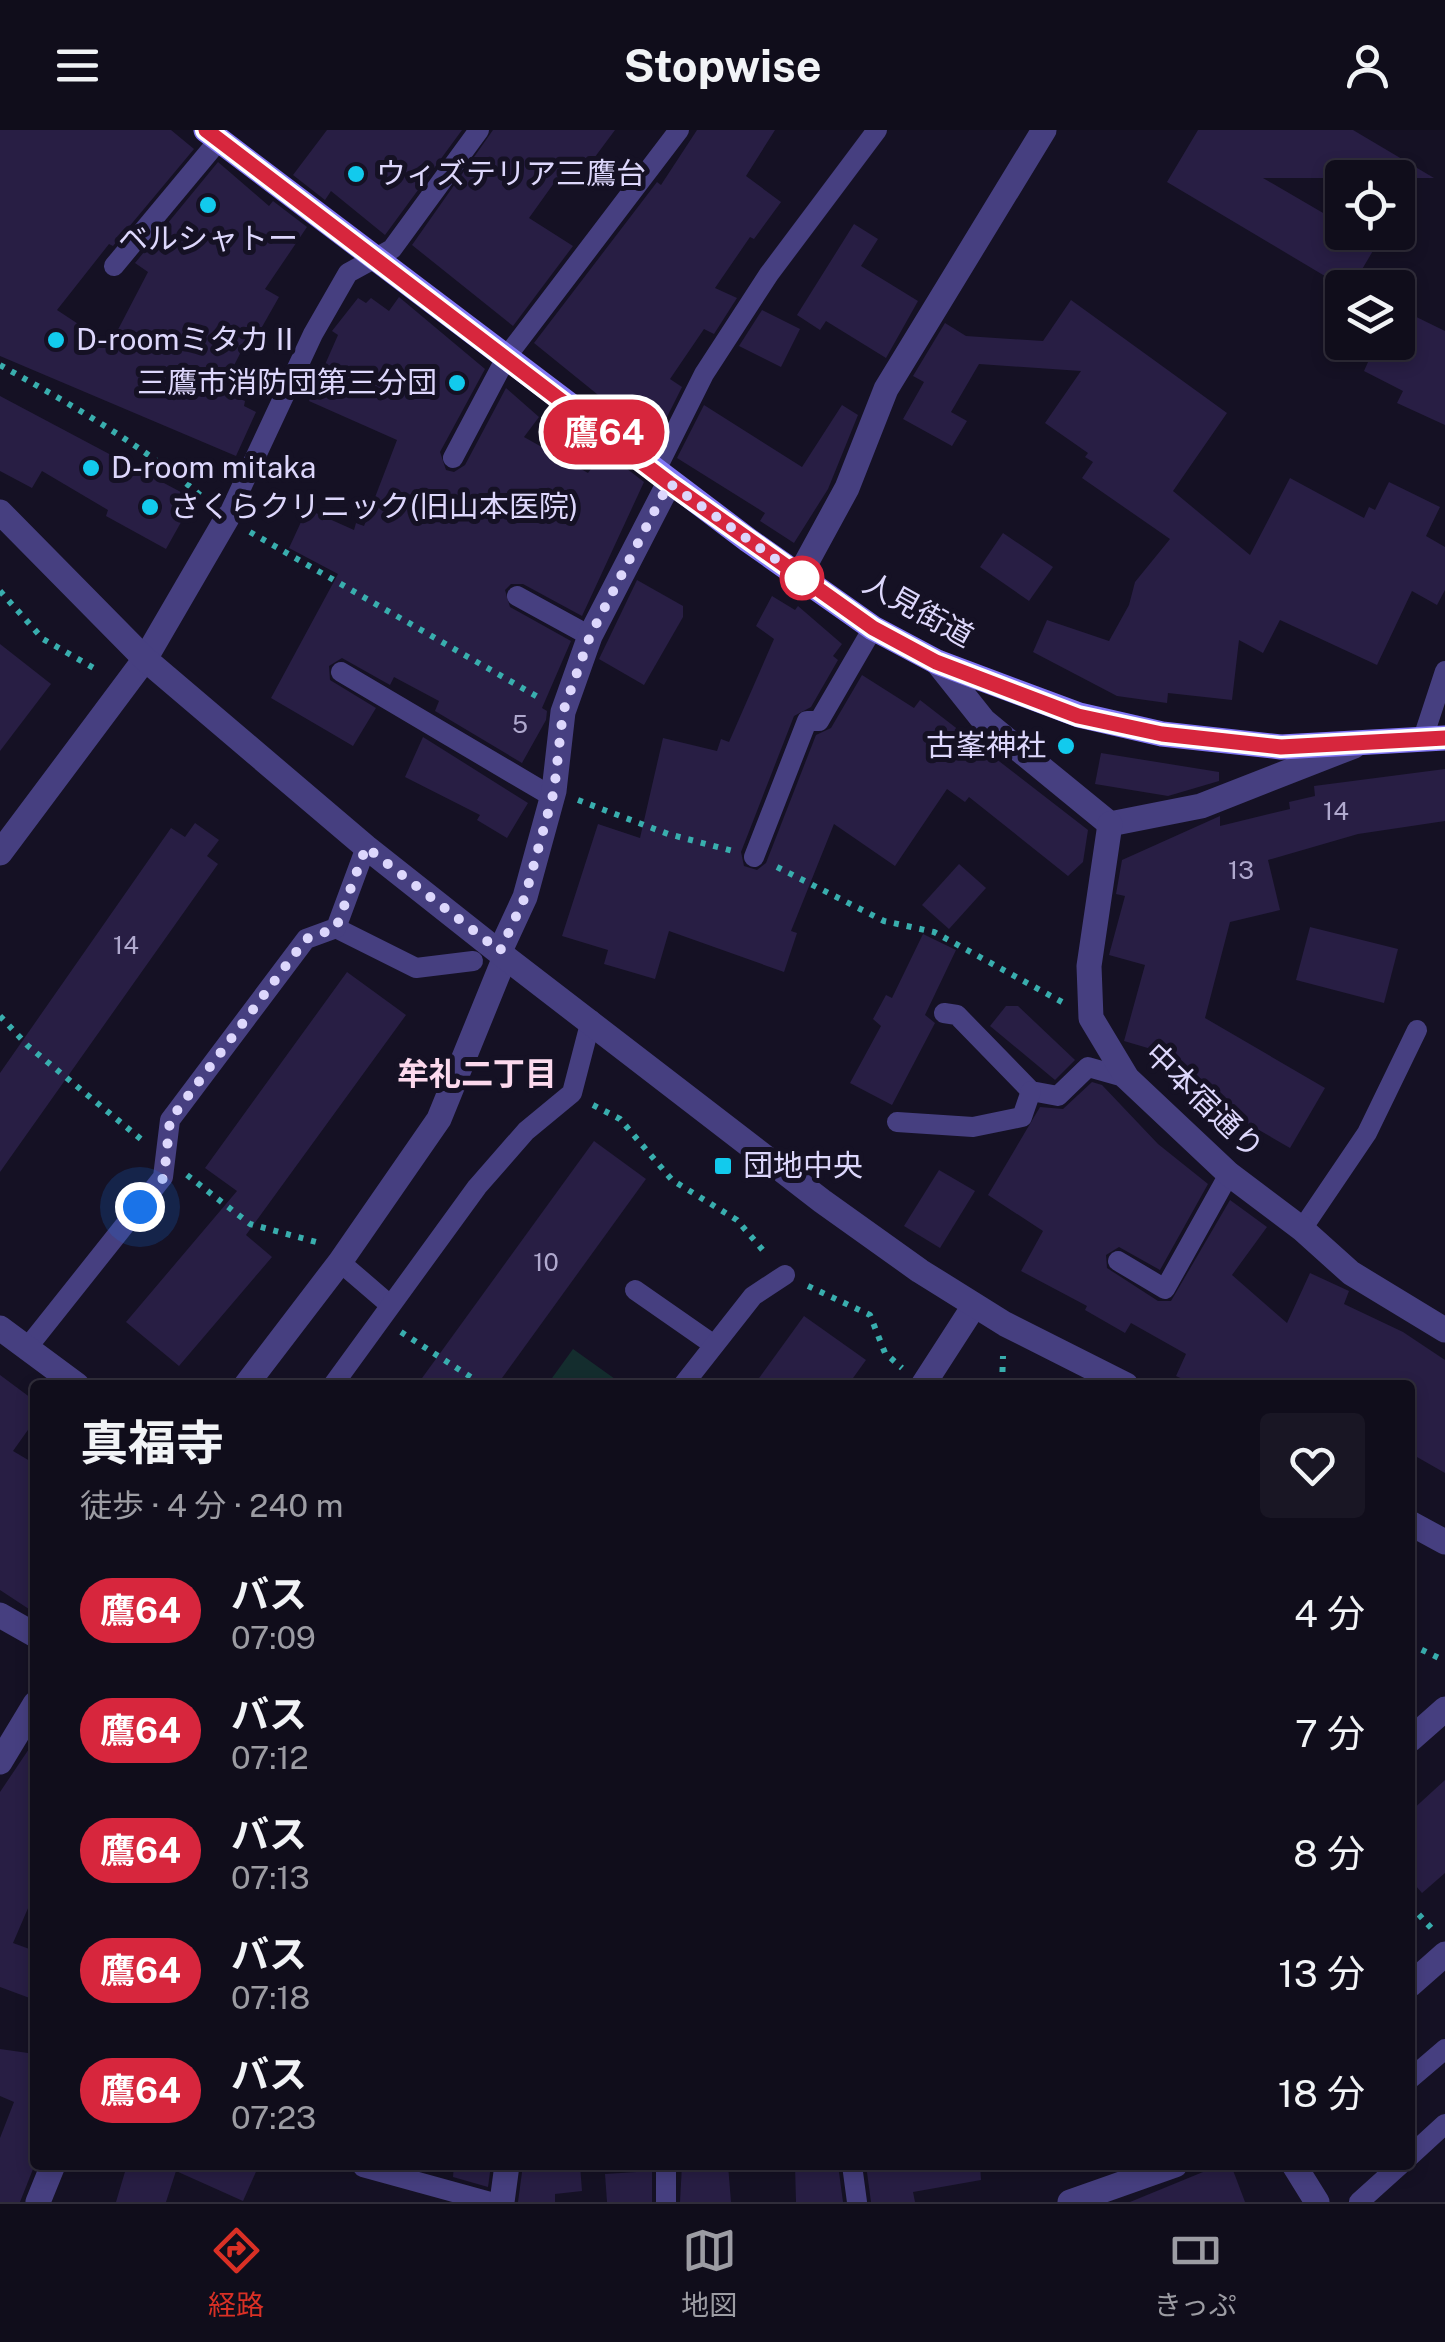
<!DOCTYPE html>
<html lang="ja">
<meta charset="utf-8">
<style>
:root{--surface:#100d1b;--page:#191624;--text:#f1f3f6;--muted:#9c9ca3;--line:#302d3a;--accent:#d93025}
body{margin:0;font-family:"Public Sans","Noto Sans JP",sans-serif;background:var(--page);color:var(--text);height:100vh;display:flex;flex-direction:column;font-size:38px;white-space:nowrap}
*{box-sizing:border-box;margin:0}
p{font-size:32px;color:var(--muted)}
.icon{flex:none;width:55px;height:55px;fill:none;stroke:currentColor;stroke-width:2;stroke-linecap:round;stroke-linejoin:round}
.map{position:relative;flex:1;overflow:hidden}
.panel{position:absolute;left:30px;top:1250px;width:1385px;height:790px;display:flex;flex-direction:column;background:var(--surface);border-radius:10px;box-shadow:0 5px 15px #0003,0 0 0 2px var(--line)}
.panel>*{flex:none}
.badge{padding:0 20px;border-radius:32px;font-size:35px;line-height:65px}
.buttons{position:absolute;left:1325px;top:30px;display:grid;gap:20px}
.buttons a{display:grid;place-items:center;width:90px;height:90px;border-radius:10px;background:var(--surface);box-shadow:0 5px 15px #0003,0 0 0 2px var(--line);font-size:50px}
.you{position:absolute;width:50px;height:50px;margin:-25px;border:8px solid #fff;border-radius:50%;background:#1a73e8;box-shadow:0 0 0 15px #1a73e833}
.map>.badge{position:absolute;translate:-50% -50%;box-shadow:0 0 0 5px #fff}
.round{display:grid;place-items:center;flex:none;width:105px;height:105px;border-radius:10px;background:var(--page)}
.summary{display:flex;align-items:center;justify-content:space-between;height:170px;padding:0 50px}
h1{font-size:48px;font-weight:700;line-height:75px}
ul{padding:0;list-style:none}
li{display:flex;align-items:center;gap:30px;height:120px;padding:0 50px}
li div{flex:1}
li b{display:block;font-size:38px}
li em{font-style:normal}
li .badge{min-width:110px;font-weight:700;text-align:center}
header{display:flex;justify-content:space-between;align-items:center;height:130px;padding:0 50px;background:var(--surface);font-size:45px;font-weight:700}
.tabs{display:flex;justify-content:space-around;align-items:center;height:140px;border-top:2px solid var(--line);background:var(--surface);font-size:28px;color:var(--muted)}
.tabs a{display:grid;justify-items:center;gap:5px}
.tabs .active{color:var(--accent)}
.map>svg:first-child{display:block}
</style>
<header><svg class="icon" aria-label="menu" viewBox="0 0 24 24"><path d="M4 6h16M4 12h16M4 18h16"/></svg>Stopwise<svg class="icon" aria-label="person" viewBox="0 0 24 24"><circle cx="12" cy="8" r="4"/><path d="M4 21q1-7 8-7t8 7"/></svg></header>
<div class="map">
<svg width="1445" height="2072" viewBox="0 0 1445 2072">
<rect width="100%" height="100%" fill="#151124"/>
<!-- green -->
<polygon fill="#142d2e" points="573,1219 622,1254 621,1255 547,1255"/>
<!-- building -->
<g fill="#281e44">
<polygon points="0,0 171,0 194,19 113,116 109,114 57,180 110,215 148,142 135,133 218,32 269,76 273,71 307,97 265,159 279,167 254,211 248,208 221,261 245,271 244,276 256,282 236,326 0,226"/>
<polygon points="327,0 462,0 385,105 331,61 325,70 293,45"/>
<polygon points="493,0 615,0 586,39 569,32 529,88 573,116 513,196 412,115"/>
<polygon points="697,0 775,0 746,46 781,72 754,109 750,107 715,158 737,168 714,204 704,199 670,249 682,257 652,317 623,295 626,291 613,277 534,213 657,52 661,55"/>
<polygon points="1198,0 1353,0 1434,48 1263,48 1342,94 1342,102 1357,102 1377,114 1351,158 1345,158 1167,52"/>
<polygon points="854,94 878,109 861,136 918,171 886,228 826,191 820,200 797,185"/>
<polygon points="399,167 485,239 440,322 446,340 454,342 465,335 506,258 539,287 524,307 588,343 604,321 644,352 582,486 523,454 511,454 505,460 510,477 571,511 542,578 547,581 546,590 522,633 435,581 439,571 394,547 390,555 342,528 329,536 330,550 376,578 353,616 271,568 338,444 289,418 307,379 354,400 356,393 364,396 397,310 309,271 338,205 332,201 358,168 366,173 371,168 389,181"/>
<polygon points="1071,170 1227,283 1173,361 1250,425 1290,348 1364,388 1369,377 1375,380 1389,352 1440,377 1426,406 1445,417 1445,460 1437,475 1412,461 1377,535 1280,490 1263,523 1239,510 1232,570 1168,563 1167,573 1117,566 1033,522 1047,490 1109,511 1129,475 1135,452 1170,409 1082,348 1093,332 1085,327 1088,323 1045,293 1081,241 979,234 951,282 967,291 952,316 903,289 924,252 913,246 945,193 966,206 1043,211"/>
<polygon points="1398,178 1445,201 1445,295 1397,273 1403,261 1364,241 1377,212 1398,212"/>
<polygon points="762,180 800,199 781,237 739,216"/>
<polygon points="0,266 194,369 166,419 106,386 108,380 42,341 32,358 0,341"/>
<polygon points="704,275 802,337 842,275 858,285 828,359 794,413 760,391 765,383 677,328"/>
<polygon points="1003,403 1053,437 1029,471 980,437"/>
<polygon points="637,450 683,476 683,487 644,555 599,529"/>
<polygon points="772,466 795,480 798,476 842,514 833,526 838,530 811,577 794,586 741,722 744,736 757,740 766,733 816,605 831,598 862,545 914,578 920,570 1088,700 1083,732 1068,746 969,667 965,672 947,659 895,736 834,694 791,801 797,803 784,842 669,801 655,849 604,834 608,820 562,806 598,694 640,708 663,608 717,621 721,609 729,612 774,509 756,496"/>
<polygon points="0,514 51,554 0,621"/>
<polygon points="423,607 528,673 507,708 477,690 480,685 405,647"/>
<polygon points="1101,623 1219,642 1219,651 1168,666 1095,654"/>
<polygon points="1445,639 1445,691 1358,704 1268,730 1280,780 1230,792 1205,888 1325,958 1290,1018 1164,945 1175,926 1124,911 1145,835 1109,825 1125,766 1116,764 1122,730 1220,686 1220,696 1290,679 1289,672 1315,666 1314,656"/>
<polygon points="195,693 219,710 207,726 218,734 0,1042 0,943 171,698 185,707"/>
<polygon points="959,734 986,758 949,799 922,775"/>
<polygon points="1310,797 1398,819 1384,873 1296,850"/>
<polygon points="923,804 956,820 925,885 935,893 892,975 850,953 881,896 873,889 886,865 892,868"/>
<polygon points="347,842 406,885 246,1105 272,1127 179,1236 126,1192 237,1061 205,1038"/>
<polygon points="1006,876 1018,876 1075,930 1055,950 990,896"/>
<polygon points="1092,952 1102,955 1158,1014 1208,1054 1160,1140 1119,1117 1106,1125 1107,1138 1158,1171 1171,1171 1230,1070 1267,1097 1232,1145 1287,1193 1310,1143 1349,1161 1344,1174 1403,1202 1445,1230 1445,1343 1410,1323 1410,1255 1195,1255 1176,1246 1186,1224 1131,1193 1125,1203 1085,1180 1087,1176 1021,1141 1043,1101 988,1065 1040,977 1063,979"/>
<polygon points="594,1011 646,1049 497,1255 417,1255"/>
<polygon points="939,1040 975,1061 940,1118 904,1096"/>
<polygon points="804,1186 866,1230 848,1255 754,1255"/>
<polygon points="0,1245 35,1271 35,1290 13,1321 35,1334 35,1483 0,1460"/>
<polygon points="35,1610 35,1762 13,1813 35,1821 35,1870 0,1857 0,1662"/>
<polygon points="1445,1650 1445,1743 1422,1763 1410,1749 1410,1682"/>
<polygon points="0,1919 35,1924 35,2034 20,2072 0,2072 0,2008 14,1972 0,1966"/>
<polygon points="127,2035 259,2035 243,2071 176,2041 166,2072 116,2072"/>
<polygon points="454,2035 491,2035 488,2057 453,2047"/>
<polygon points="523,2035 580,2035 582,2061 555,2064 555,2072 518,2072"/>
<polygon points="682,2035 728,2035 731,2072 680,2072"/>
<polygon points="795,2035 838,2035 843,2072 796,2072"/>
<polygon points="866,2035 980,2035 981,2050 913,2062 915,2072 871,2072"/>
<polygon points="1220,2035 1231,2035 1245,2072 1130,2072"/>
<polygon points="652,2041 652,2072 607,2072 605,2044"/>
</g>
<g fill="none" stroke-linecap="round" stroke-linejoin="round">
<!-- path -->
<g stroke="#39aeae" stroke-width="6" stroke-dasharray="5 8" stroke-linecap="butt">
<path d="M0,235C72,275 146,317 207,371"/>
<polyline points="250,402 538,567"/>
<polyline points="0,461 43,509 99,541"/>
<polyline points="578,670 668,704 733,721"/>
<polyline points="777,737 884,791 934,802 1062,872"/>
<polyline points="0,886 28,916 142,1010"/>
<polyline points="593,975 620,989 672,1050 737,1090 767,1125"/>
<polyline points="187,1045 250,1094 320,1113"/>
<polyline points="808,1156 870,1185 885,1223 902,1238"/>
<polyline points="401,1202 483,1255"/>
<polyline points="1002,1255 1003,1226"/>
<polyline points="1410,1514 1445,1531"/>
<polyline points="1410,1775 1433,1800"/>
</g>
<!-- service -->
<g stroke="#463f80" stroke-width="20">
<polyline points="114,136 219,10"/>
<polyline points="453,328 507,226 679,0"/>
<polyline points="655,342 704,244 769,144 877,0"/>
<polyline points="227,388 313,204 348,143 392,119 479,0"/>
<polyline points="517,466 590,506"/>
<polyline points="341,542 551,666"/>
<polyline points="1422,611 1445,541"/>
<polyline points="754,727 807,591 819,591 873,498"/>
<polyline points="336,798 416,838 473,831"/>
<polyline points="944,883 957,885 1031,961 1058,966 1088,937 1127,948"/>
<polyline points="897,992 973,997 1022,987 1031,961"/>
<polyline points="1302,1099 1367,1003 1417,900"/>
<polyline points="1118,1131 1165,1159 1229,1044"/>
<polyline points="340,1132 390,1175"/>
<polyline points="635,1160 714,1215"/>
<polyline points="27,1218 163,1047 170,990 306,809 336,798 366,717"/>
<polyline points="333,1255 477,1057 526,1001 572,963 591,890"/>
<polyline points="683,1255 753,1166 785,1145"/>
<polyline points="1410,1949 1445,1919"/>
<polyline points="1410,2026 1445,1994"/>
<polyline points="666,2035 666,2072"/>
<polyline points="852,2035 857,2072"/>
<polyline points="363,2037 490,2072"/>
<polyline points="1359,2072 1400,2035"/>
</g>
<!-- minor -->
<g stroke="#463f80" stroke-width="25">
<polyline points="799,446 847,358 886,259 1044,0"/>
<polyline points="937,532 984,591 1110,694 1201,676 1354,616"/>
<polyline points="1110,694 1089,836 1091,888 1127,948 1229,1044 1302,1099 1351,1143 1445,1200"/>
<polyline points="0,723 145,529 227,388"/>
<polyline points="500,821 525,767 554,661 563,582 590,506 669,353"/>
<polyline points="0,1198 77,1255"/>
<polyline points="246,1255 340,1132 439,989 505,827"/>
<polyline points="923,1255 974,1176"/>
<polyline points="0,1485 35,1505"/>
<polyline points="1410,1610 1445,1579"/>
<polyline points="0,1632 35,1574"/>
<polyline points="1410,1855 1445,1824"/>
<polyline points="1294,2035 1317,2072"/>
<polyline points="38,2072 53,2035"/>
<polyline points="502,2072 507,2035"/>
<polyline points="1070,2072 1175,2035"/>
</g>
<!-- tertiary -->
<g stroke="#463f80" stroke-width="25">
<polyline points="0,382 145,529 366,717 505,827 822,1071 920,1141 1005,1194 1126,1255"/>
<polyline points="1410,1393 1445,1412"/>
</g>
<!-- secondary -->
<polyline stroke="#8076f4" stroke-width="25" points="206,0 748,410 873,498 937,532 1079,585 1162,604 1281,617 1445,608"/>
</g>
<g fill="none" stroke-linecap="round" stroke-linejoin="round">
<!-- line casing -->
<g stroke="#fff" stroke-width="22">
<polyline id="line" points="206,0 669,353 873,498 936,532 1078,586 1162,604 1281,617 1445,608"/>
</g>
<!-- line -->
<use href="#line" stroke="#d7263d" stroke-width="15"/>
<!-- walk -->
<polyline stroke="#ddd7fc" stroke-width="10" stroke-dasharray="0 18" points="140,1077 164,1047 170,990 306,809 336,798 366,717 500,821 525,767 554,661 563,582 590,506 669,353 802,448"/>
</g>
<!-- markers -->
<g fill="#12caed" stroke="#151124" stroke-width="4">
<circle cx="356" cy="44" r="10"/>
<circle cx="208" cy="75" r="10"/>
<circle cx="56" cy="210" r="10"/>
<circle cx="457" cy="253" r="10"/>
<circle cx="91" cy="338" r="10"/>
<circle cx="150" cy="377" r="10"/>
<circle cx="1066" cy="616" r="10"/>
<rect x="713" y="1026" width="20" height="20" rx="5"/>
</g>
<circle fill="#fff" stroke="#d7263d" stroke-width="5" cx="802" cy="448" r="20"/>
<g text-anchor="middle" stroke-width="10" stroke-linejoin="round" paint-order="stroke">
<!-- number labels -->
<g font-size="25" fill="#b0a9ce">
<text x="520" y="603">5</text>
<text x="1336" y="690">14</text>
<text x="1241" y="749">13</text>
<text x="126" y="824">14</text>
<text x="546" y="1141">10</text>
</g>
<!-- poi labels -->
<g font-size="30" fill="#ddd7fc" stroke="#151124" text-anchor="start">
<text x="376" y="54">ウィズテリア三鷹台</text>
<text x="208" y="119" text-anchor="middle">ベルシャトー</text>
<text x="76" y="220">D-roomミタカⅡ</text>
<text x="437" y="263" text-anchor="end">三鷹市消防団第三分団</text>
<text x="111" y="348">D-room mitaka</text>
<text x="170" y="387">さくらクリニック(旧山本医院)</text>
<text x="1046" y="626" text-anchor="end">古峯神社</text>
<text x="743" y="1046">団地中央</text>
</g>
<!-- street labels -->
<g font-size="30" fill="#ddd7fc" stroke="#151124">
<text transform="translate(918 480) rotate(29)" y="10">人見街道</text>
<text transform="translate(1204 971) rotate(44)" y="10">中本宿通り</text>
</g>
<!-- neighbourhood labels -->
<g font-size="32" font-weight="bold" fill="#fcd9ed" stroke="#151124">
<text x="477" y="955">牟礼二丁目</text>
</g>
</g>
</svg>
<div class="buttons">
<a><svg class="icon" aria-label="locate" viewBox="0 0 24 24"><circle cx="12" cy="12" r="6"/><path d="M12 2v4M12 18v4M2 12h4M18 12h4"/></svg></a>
<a><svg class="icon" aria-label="layers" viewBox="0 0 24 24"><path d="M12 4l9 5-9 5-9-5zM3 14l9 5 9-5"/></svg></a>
</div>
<div class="you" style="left:140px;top:1077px"></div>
<b class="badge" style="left:604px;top:302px;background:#d7263d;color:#fff">鷹64</b>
<section class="panel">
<div class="summary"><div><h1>真福寺</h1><p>徒歩 · 4 分 · 240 m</p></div><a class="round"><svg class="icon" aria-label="heart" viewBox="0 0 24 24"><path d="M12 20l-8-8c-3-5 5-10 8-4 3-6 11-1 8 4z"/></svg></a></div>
<ul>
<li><span class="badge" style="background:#d7263d;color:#fff">鷹64</span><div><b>バス</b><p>07:09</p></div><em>4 分</em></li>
<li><span class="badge" style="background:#d7263d;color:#fff">鷹64</span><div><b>バス</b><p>07:12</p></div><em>7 分</em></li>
<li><span class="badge" style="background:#d7263d;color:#fff">鷹64</span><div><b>バス</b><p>07:13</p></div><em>8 分</em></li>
<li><span class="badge" style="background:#d7263d;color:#fff">鷹64</span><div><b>バス</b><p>07:18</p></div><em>13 分</em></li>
<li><span class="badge" style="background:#d7263d;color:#fff">鷹64</span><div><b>バス</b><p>07:23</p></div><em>18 分</em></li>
</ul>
</section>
</div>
<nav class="tabs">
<a class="active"><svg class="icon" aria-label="directions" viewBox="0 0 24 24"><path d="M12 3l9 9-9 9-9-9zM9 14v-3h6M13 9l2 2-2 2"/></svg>経路</a>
<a><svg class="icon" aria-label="map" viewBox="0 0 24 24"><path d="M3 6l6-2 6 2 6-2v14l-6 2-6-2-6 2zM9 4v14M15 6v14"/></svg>地図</a>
<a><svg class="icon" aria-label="tickets" viewBox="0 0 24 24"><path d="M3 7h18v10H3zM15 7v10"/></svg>きっぷ</a>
</nav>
